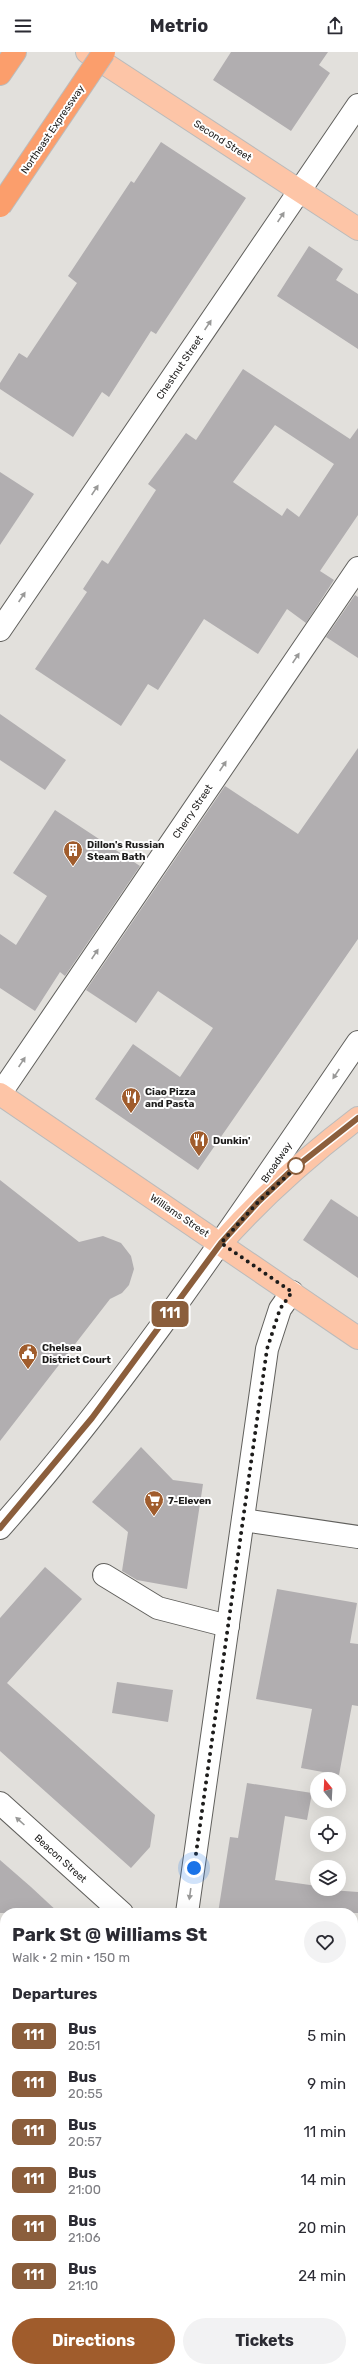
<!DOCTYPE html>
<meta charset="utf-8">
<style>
:root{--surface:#fff;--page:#f2f2f3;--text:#2b2b33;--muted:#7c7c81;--accent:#a05c2c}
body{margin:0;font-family:Rubik,sans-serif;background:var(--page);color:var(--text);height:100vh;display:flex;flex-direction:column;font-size:15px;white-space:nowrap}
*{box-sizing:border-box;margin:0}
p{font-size:13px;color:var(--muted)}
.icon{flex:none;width:22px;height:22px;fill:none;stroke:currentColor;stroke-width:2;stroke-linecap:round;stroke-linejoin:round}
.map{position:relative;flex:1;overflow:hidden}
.side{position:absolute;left:0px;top:1856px;width:358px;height:464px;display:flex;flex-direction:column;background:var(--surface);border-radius:16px 16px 0 0;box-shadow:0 4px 16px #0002}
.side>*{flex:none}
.badge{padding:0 8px;border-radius:6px;font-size:14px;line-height:26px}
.needle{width:26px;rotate:342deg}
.controls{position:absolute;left:310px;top:1720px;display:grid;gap:8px}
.controls a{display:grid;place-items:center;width:36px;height:36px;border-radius:50%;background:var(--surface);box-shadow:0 4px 16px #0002;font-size:20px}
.you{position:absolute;width:20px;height:20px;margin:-10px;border:3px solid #fff;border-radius:50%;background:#1a73e8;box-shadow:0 0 0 6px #1a73e833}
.map>.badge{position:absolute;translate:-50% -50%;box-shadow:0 0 0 2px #fff}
h2{padding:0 12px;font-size:15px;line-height:36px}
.round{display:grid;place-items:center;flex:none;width:42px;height:42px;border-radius:21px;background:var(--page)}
.head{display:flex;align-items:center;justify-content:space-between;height:68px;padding:0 12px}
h1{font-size:19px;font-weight:700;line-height:30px}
.button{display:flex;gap:8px;margin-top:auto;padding:8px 12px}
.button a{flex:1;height:46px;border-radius:24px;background:var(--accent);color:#fff;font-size:16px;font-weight:700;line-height:46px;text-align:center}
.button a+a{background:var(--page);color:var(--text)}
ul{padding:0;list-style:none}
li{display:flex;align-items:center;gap:12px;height:48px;padding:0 12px}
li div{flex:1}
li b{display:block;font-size:15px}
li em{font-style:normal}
li .badge{min-width:44px;font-weight:700;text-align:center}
header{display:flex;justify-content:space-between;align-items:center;height:52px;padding:0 12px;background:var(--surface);font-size:18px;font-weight:700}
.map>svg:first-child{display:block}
</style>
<header><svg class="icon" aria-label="menu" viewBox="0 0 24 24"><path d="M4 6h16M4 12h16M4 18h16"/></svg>Metrio<svg class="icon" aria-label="share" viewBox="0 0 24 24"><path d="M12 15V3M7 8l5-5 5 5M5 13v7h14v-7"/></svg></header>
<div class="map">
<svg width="358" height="2320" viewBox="0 0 358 2320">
<rect width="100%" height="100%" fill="#e2e0dc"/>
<!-- green -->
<polygon fill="#c0e095" points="0,1970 5,1971 5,2179 0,2178"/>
<!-- building -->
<g fill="#b1aeb0" fill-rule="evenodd">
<polygon points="231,0 328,0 319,13 330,21 291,79 213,28"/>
<polygon points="161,90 246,146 156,282 151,279 109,345 102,340 73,385 0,337 0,331 19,301 27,306 77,231 68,224 131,129 134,131"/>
<polygon points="309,194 343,217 336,228 358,242 358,297 277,244"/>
<path d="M243,317L350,387L358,376V463L320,519L334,528L306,571L287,557L258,602L204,567L158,638L148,632L121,674L35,617L87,540L83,537L102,508L108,512L156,438L148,432L186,381L196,388ZM275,373L334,412L299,465L287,456L282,464L233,430Z"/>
<polygon points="0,420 34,442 0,493"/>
<polygon points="355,543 358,545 358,606 326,585"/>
<polygon points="0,662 66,708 45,738 0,708"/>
<polygon points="358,696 358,887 198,1118 95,1047 133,992 180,1025 213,976 158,939 136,971 86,938 225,734 298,782"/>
<polygon points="55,758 140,814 65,924 60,920 35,959 0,936 0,882 16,893 47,844 13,821"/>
<polygon points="0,1128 79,1190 103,1184 121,1191 131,1204 134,1217 129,1233 122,1241 110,1247 0,1389"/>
<polygon points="331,1147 358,1165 358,1226 303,1188"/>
<polygon points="141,1395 173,1428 203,1432 187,1537 137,1528 122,1519 128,1480 92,1450"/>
<polygon points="45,1515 82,1547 7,1631 155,1763 150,1795 131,1816 0,1699 0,1566"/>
<polygon points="277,1537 357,1551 350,1591 358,1592 358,1654 352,1653 339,1723 301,1716 312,1657 256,1647"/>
<polygon points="117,1630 173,1638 168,1670 112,1661"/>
<polygon points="247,1731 312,1741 307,1768 285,1764 275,1828 317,1834 317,1837 358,1840 358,1861 218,1861 230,1785 238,1786"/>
<polygon points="0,1808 31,1835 59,1861 0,1861"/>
</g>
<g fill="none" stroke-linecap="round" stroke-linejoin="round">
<!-- minor casing -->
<g stroke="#61605d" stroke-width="24">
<g id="minor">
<polyline points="0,578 358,53"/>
<polyline points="0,1042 358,516"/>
<polyline points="243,1468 358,1485"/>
<path d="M0,1476C134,1325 244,1156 358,990"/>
<polyline points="104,1523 158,1556 228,1574"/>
<polyline points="0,1751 122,1861"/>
<polyline points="187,1861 267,1297 280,1257 292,1240"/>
<polyline points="353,1948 358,1949"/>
<polyline points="353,2166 358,2167"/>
<polyline points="0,2241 5,2242"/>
<polyline points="121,2320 122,2315"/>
</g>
</g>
<!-- major casing -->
<g stroke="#bbb" stroke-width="24">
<g id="major">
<polyline points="87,0 358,177"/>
<polyline points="0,1042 358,1286"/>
<path d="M221,1191C263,1144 308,1104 358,1066"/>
</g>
</g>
<!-- highway casing -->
<g stroke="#bbb" stroke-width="24">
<polyline id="highway" points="0,22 15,0"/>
</g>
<!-- path -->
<g stroke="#969492" stroke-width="2.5" stroke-dasharray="3 2" stroke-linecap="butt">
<polyline points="0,1990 5,1990"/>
<polyline points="0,2029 5,1991"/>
<polyline points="0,2060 5,2061"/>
<polyline points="0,2156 5,2157"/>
</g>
<!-- minor -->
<use href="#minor" stroke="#fff" stroke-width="22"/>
<!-- major -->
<use href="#major" stroke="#fdc5a7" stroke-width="22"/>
<!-- highway -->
<use href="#highway" stroke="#fb9e6c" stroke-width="22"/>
<!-- highway-bridge casing -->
<g stroke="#bbb" stroke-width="24" stroke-linecap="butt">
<polyline id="highway-bridge" points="0,154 104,0"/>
</g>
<!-- highway-bridge -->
<use href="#highway-bridge" stroke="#fb9e6c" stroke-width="22"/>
</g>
<!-- one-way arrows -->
<defs><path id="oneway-solid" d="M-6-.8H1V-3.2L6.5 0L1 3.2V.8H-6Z"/></defs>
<g fill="#999998">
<use href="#oneway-solid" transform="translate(281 165) rotate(-56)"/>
<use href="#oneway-solid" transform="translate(208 273) rotate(-56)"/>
<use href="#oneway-solid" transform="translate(95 438) rotate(-56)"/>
<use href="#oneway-solid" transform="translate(22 545) rotate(-56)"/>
<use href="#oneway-solid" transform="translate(296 606) rotate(-56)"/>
<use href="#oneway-solid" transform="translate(223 714) rotate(-56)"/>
<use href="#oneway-solid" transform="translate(95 902) rotate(-56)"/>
<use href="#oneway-solid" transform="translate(22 1010) rotate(-56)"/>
<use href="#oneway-solid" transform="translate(336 1022) rotate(124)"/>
<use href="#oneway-solid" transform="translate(20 1769) rotate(-138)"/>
<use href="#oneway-solid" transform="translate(190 1842) rotate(98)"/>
</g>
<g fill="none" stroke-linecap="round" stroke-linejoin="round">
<!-- line casing -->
<g stroke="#fff" stroke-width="9">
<polyline id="line" points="0,1476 92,1366 221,1191 259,1149 292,1118 358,1066"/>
</g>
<!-- line -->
<use href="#line" stroke="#8b5e3c" stroke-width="6"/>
<!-- walk -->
<polyline stroke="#1d1c1b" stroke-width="4" stroke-dasharray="0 7.2" points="194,1816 267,1297 280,1257 292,1240 221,1191 259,1149 301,1111 296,1114"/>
</g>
<!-- icons -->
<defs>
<g id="building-pin" transform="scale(1)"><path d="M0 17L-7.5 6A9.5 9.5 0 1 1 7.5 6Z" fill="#a05c2c" stroke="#fff"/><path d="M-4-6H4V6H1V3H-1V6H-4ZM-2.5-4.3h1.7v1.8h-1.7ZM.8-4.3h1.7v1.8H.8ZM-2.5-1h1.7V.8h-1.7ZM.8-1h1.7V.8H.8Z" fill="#fff"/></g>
<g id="restaurant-pin" transform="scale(1)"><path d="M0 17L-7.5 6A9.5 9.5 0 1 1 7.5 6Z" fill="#a05c2c" stroke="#fff"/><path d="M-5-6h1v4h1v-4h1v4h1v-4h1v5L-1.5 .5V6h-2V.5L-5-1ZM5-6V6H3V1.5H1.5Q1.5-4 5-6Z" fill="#fff"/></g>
<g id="civic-pin" transform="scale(1)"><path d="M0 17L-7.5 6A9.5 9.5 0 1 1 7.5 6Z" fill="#a05c2c" stroke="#fff"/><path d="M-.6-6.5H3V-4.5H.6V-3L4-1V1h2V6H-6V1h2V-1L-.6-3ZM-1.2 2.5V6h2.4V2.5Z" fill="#fff"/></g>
<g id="supermarket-pin" transform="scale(1)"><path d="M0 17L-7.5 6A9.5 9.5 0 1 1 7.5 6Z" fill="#a05c2c" stroke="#fff"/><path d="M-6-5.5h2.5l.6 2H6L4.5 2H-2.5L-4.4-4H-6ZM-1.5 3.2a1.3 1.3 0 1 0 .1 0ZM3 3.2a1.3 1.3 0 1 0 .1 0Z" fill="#fff"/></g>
</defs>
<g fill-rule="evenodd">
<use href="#building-pin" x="73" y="798"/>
<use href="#restaurant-pin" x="131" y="1045"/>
<use href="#restaurant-pin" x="199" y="1088"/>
<use href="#civic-pin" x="28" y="1301"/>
<use href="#supermarket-pin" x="154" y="1448"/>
</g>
<!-- markers -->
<circle fill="#fff" stroke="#8b5e3c" stroke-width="2" cx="296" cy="1114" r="8"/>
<g text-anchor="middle" stroke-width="4" stroke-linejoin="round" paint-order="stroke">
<!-- street labels -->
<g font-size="10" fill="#1d1c1b" stroke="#fff">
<text transform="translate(52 77) rotate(-56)" y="4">Northeast Expressway</text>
<text transform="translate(223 88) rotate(33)" y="4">Second Street</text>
<text transform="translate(179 315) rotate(-56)" y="4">Chestnut Street</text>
<text transform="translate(192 759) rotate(-56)" y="4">Cherry Street</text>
<text transform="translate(276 1110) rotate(-56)" y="4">Broadway</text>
<text transform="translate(180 1163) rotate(34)" y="4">Williams Street</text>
<text transform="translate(61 1806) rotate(42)" y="4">Beacon Street</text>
</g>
<!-- poi labels -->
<g font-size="10" font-weight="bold" fill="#1d1c1b" stroke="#fff" text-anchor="start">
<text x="87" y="796">Dillon's Russian<tspan x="87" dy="12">Steam Bath</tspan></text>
<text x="145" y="1043">Ciao Pizza<tspan x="145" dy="12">and Pasta</tspan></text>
<text x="213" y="1092">Dunkin'</text>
<text x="42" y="1299">Chelsea<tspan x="42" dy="12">District Court</tspan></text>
<text x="168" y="1452">7-Eleven</text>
</g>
</g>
</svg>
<div class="controls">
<a><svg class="needle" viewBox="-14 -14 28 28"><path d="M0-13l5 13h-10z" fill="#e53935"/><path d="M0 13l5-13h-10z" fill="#7c7c81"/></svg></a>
<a><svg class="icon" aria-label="locate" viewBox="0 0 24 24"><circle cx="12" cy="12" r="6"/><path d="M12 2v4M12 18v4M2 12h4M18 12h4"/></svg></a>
<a><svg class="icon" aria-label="layers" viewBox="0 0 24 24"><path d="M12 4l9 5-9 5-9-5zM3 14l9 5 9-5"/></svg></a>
</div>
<div class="you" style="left:194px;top:1816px"></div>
<b class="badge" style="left:170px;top:1262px;background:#8b5e3c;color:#fff">111</b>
<section class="side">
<div class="head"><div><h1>Park St @ Williams St</h1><p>Walk · 2 min · 150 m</p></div><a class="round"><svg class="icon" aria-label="heart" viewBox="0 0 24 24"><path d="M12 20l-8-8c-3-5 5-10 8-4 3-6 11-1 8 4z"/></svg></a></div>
<h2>Departures</h2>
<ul>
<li><span class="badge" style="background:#8b5e3c;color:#fff">111</span><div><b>Bus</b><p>20:51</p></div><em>5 min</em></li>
<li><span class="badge" style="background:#8b5e3c;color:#fff">111</span><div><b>Bus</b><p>20:55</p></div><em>9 min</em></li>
<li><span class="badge" style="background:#8b5e3c;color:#fff">111</span><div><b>Bus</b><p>20:57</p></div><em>11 min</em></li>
<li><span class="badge" style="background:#8b5e3c;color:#fff">111</span><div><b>Bus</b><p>21:00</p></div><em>14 min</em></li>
<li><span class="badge" style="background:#8b5e3c;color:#fff">111</span><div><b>Bus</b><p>21:06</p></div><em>20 min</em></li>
<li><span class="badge" style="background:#8b5e3c;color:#fff">111</span><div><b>Bus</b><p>21:10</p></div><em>24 min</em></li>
</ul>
<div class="button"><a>Directions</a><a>Tickets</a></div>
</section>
</div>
